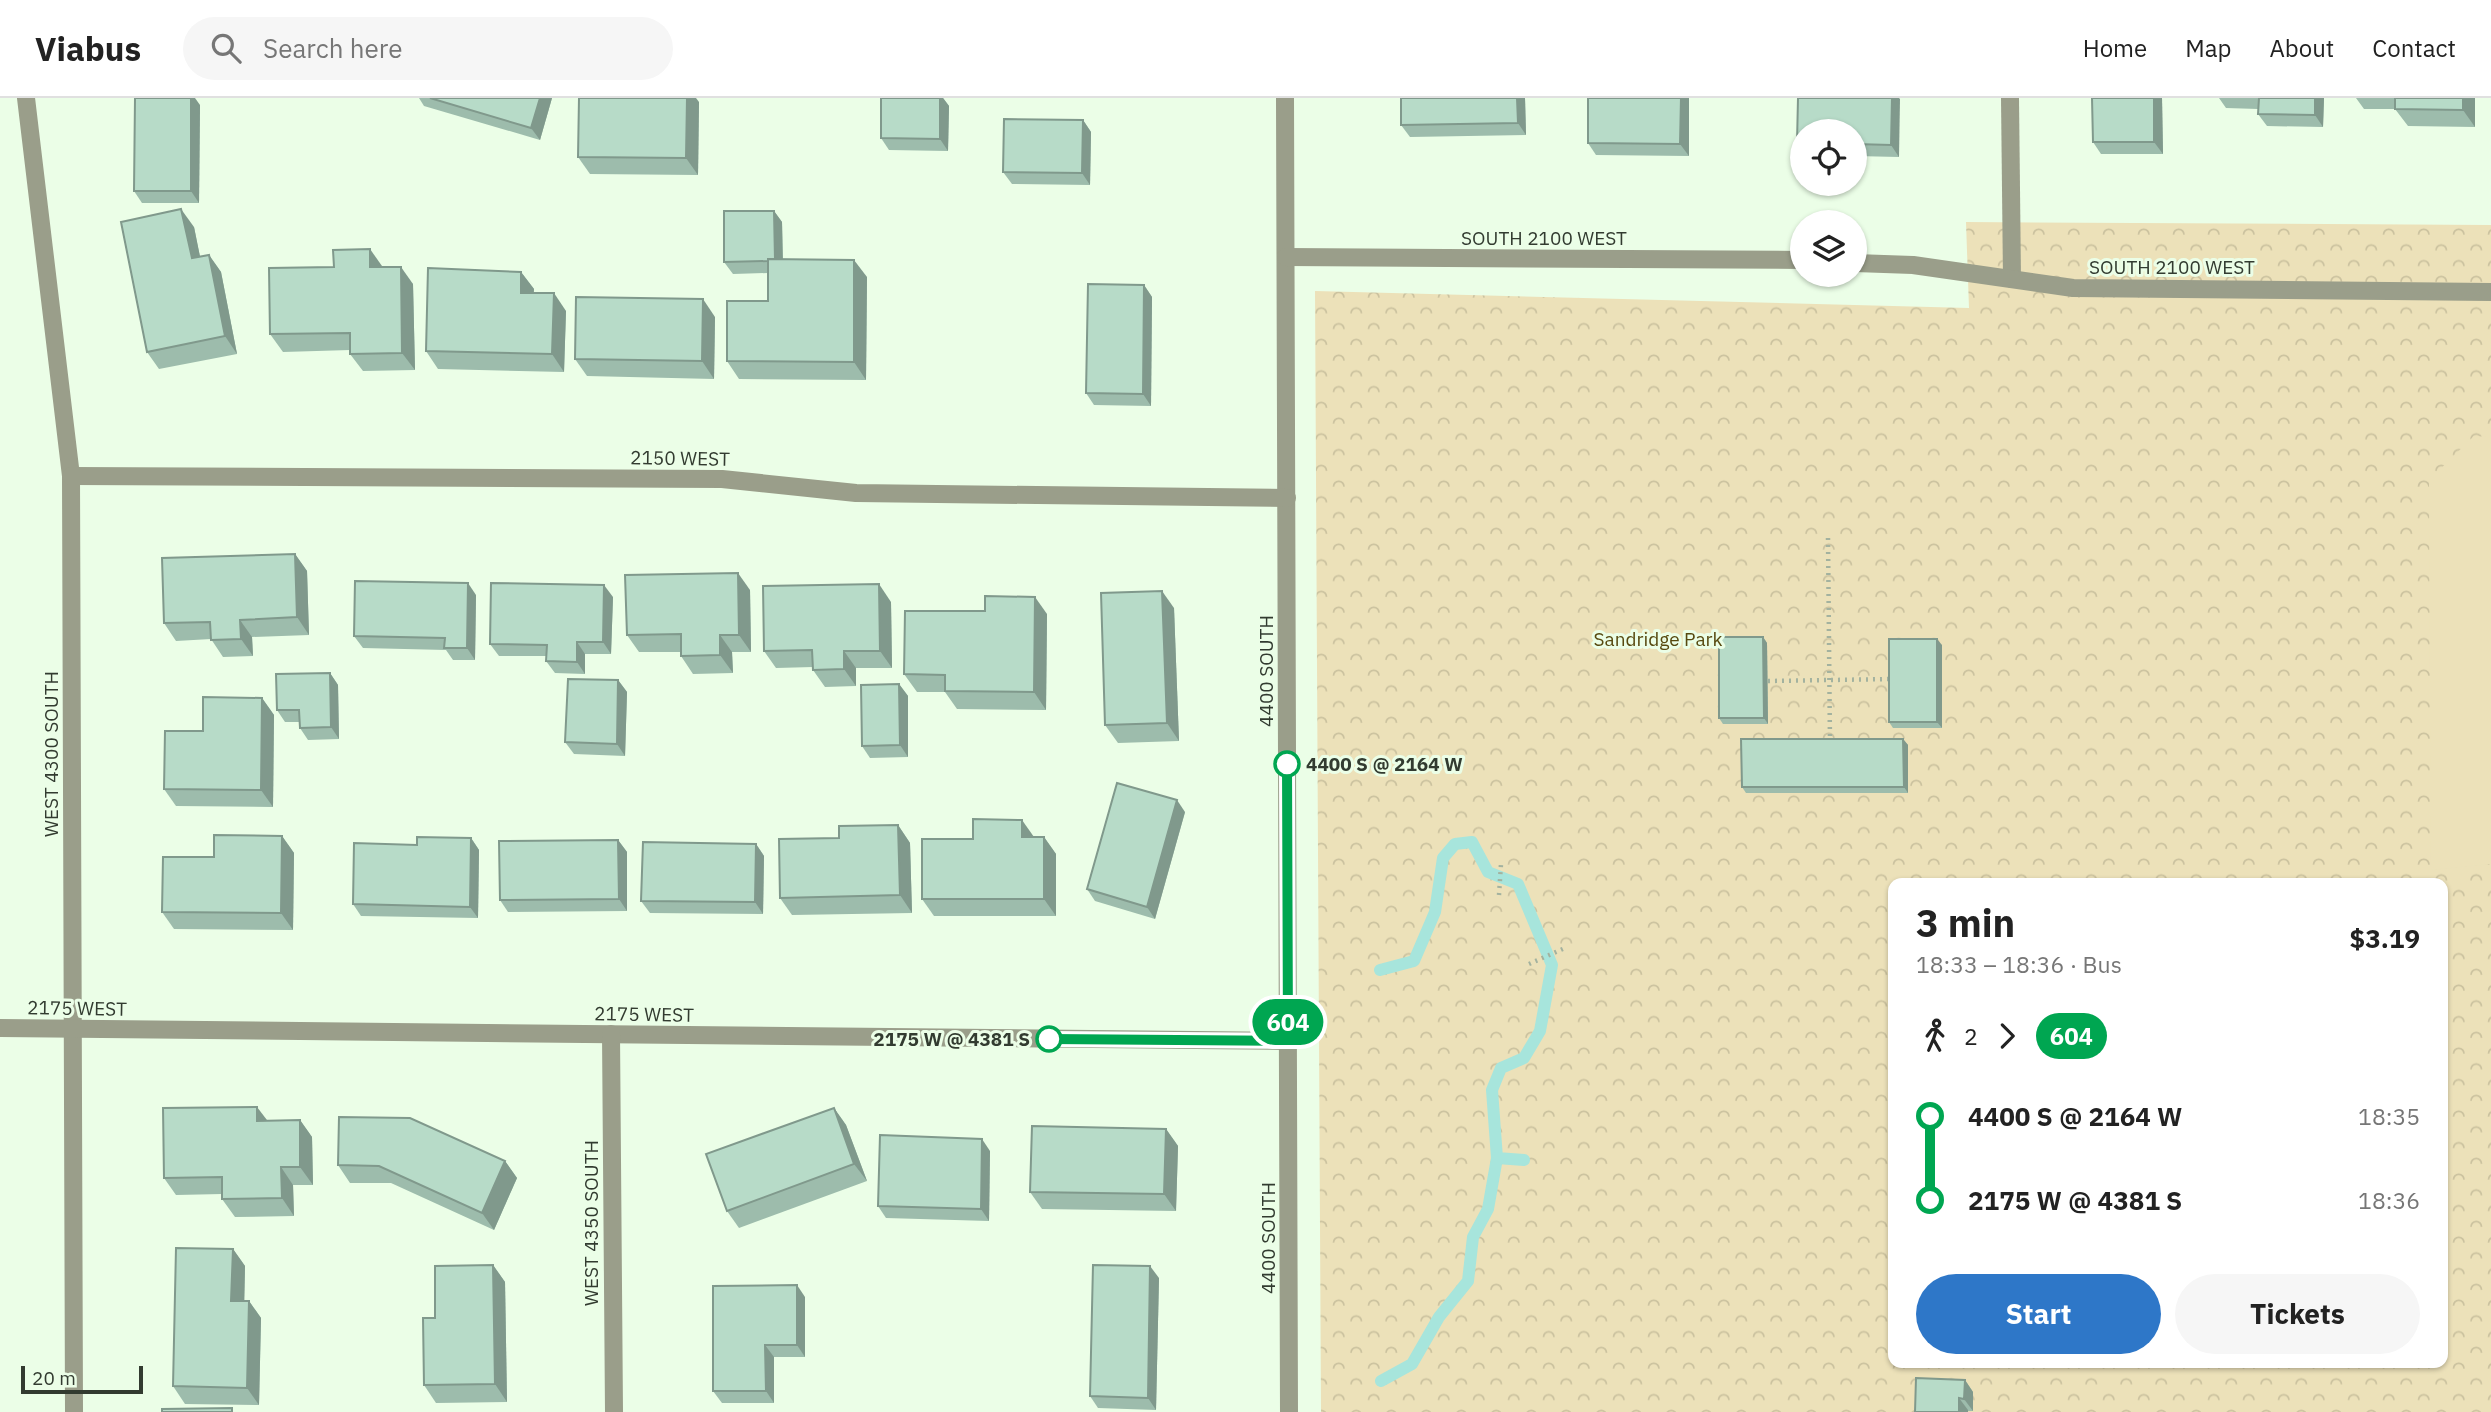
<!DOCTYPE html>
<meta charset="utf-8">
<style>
:root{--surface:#fff;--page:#f6f6f6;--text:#222;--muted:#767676;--line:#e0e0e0;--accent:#2e77c8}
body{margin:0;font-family:"IBM Plex Sans",sans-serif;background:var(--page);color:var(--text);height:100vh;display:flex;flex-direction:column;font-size:26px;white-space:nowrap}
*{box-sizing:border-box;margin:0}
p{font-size:23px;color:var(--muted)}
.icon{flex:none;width:38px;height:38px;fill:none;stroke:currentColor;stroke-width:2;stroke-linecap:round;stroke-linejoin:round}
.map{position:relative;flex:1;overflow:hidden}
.details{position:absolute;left:1888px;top:780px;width:560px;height:490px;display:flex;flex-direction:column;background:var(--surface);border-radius:14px;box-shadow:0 2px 5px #0004}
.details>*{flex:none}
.badge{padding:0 14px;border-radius:23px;font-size:24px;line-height:46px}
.controls{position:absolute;left:1790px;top:21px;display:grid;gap:14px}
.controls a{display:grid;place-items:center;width:77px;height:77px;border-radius:50%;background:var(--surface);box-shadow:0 2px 5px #0004;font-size:35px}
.scale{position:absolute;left:21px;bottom:18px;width:122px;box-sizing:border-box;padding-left:7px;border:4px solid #323b30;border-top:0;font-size:19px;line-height:24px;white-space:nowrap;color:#323b30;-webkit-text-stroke:5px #ebfee7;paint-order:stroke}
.map>.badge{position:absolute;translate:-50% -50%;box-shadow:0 0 0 4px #fff}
.legs{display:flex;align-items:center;gap:10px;height:77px;padding:0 28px;font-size:23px}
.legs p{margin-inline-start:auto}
.overview{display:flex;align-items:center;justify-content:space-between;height:119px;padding:0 28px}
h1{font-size:38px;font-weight:700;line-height:52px}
.button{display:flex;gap:14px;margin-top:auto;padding:14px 28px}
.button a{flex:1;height:80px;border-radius:42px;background:var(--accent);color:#fff;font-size:28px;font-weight:700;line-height:80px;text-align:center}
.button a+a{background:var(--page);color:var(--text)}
ul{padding:0 28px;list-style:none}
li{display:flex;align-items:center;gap:24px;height:84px;font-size:26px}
li i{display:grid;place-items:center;width:10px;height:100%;margin:0 9px;background:currentColor}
li i::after{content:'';width:18px;height:18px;margin:-9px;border:5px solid;border-radius:50%;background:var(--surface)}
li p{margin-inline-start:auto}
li:first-child i{background:linear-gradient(#0000 50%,currentColor 0)}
li:last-child i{background:linear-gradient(currentColor 50%,#0000 0)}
header{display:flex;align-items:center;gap:42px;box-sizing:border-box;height:98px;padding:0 35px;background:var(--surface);border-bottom:2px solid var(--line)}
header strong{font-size:33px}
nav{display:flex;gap:38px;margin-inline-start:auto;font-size:24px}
.search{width:490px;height:63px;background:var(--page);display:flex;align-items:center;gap:18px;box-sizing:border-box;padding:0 24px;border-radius:38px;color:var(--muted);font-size:26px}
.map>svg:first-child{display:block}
</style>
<header>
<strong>Viabus</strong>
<div class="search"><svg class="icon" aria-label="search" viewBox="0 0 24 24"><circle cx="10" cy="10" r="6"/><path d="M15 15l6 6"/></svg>Search here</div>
<nav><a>Home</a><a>Map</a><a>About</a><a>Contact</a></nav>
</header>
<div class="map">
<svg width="2491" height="1314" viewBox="0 0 2491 1314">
<defs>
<pattern id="forest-crowns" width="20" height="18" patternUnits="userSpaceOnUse" patternTransform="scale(1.75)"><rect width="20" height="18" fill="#ece1b9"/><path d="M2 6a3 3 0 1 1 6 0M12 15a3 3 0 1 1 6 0" fill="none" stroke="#cbc29f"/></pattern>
</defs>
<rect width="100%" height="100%" fill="#ebfee7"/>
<!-- forest -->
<path fill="url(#forest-crowns)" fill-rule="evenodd" d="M1966,124L2491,127V1314H1321L1315,193L1969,210ZM1894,786H2443V1265H1894Z"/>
<!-- pitch -->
<polygon fill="#ece1b9" points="2474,338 2491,339 2491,766 2431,772 2429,382"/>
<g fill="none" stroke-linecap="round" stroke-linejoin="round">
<!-- stream -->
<g stroke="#a7e5dc" stroke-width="12">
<polyline points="1380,872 1414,863 1435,814 1443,760 1455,746 1472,744 1488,774 1518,786 1552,867 1540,933 1524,960 1501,970 1492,992 1497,1060 1524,1062"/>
<polyline points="1381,1283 1412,1266 1439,1219 1468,1183 1473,1139 1488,1111 1497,1060"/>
</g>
<!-- path -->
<g stroke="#a3b29f" stroke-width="4.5" stroke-dasharray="2 5" stroke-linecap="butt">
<polyline points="1828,440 1830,646"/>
<polyline points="1768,583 1893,581"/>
<polyline points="1499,797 1501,766"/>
<polyline points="1529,866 1565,850"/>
</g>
<!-- minor -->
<g stroke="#9a9e8a" stroke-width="18">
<polyline points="26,0 71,378 74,1314"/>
<polyline points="1285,0 1289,1314"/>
<polyline points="2010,0 2012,181"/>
<polyline points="1286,159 1802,162"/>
<polyline points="1855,165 1913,167 2073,190 2491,194"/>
<polyline points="71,378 722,381 856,395 1287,400"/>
<polyline points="0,930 1288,943"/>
<polyline points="611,936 614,1314"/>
</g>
</g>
<!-- wall -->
<g fill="#9dbcac">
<polygon points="419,0 552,0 540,42 424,8"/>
<polygon points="881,0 943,0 949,8 948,53 889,52 881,40"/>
<polygon points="1401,0 1525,0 1526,37 1410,39 1401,27"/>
<polygon points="1588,0 1689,0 1689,58 1596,57 1588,45"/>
<polygon points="1798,0 1899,0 1899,59 1855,58 1855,33 1802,33 1802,54 1797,45"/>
<polygon points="2092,0 2162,0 2163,56 2101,56 2093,44"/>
<polygon points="2219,0 2324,0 2323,29 2267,28 2258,16 2258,11 2226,10"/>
<polygon points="2356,0 2475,0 2475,29 2408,28 2395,11 2364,11"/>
<polygon points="699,4 698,77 590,76 578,59"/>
<polygon points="200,7 199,105 142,105 134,93"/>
<polygon points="1083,22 1091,34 1090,87 1012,86 1003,74"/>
<polygon points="774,113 782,124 783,161 867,179 866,282 739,281 727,263 768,203 768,175 733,176 724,164"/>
<polygon points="194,129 200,159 209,157 221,174 237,256 159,271 147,254"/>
<polygon points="382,169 413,186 415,272 363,273 350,256 350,252 283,254 270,236"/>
<polygon points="521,174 534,191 533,195 566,213 564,274 438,271 426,253"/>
<polygon points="1144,187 1152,199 1151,308 1094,307 1086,295"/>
<polygon points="715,219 714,281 587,278 575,261"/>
<polygon points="295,456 307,473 309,537 252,539 253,558 223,559 211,541 176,543 164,525"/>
<polygon points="750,492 751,554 732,554 733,575 693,576 681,558 681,554 639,554 627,537"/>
<polygon points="476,497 475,562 453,562 446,552 363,550 354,538"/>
<polygon points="613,499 611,556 585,556 585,576 555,575 546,563 547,558 499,558 490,546"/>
<polygon points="891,504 892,570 856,570 856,588 825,589 813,572 813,569 776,570 764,553"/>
<polygon points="1174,510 1179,643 1118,645 1105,627"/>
<polygon points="1047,516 1046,612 957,611 945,594 917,594 904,576"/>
<polygon points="1763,539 1767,545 1768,626 1723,626 1719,620"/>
<polygon points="1942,547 1942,630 1893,630 1889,624"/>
<polygon points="330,575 338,587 339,641 308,642 300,630 300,624 285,624 277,612"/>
<polygon points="618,582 627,594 625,658 574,656 565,644"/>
<polygon points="899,586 908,598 908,659 870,660 862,648"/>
<polygon points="262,600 274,617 273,709 176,708 164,691 203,633"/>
<polygon points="1903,641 1908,647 1908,695 1746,695 1742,689"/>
<polygon points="1185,714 1155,821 1095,803 1087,791"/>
<polygon points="898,727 910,745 912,815 792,817 780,800"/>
<polygon points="282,738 294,755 293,832 174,831 162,814 214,759"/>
<polygon points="1044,739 1056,756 1056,818 934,818 922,801 973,741"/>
<polygon points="471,740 479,752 478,820 361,818 353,806 417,747"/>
<polygon points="618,742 627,754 627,813 508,814 500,802"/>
<polygon points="756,746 764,758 763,816 650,815 641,803"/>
<polygon points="834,1010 846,1027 867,1083 739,1130 727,1113"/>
<polygon points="300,1022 312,1039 313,1087 293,1087 294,1118 235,1119 222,1101 222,1096 176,1097 164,1080 267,1023"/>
<polygon points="1166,1031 1178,1048 1176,1113 1042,1111 1030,1094"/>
<polygon points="990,1053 989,1123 886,1120 878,1108"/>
<polygon points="505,1063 517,1080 494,1132 391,1085 350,1085 338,1067"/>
<polygon points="233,1151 245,1168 244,1203 249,1203 261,1220 259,1307 185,1306 173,1288"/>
<polygon points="493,1167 505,1184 507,1304 436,1305 424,1287 435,1220"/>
<polygon points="1159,1180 1156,1312 1098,1310 1090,1298"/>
<polygon points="805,1199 805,1259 774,1259 774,1305 722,1305 713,1293"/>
<polygon points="1965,1282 1973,1294 1973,1313 1915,1314"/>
</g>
<!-- shaded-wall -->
<g fill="#80998c">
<polygon points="191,0 195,0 200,7 199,105 191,93"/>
<polygon points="540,0 552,0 540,42 531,30"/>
<polygon points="687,0 696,0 699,4 698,77 686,60"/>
<polygon points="940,0 943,0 949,8 948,53 940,41"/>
<polygon points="1517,0 1525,0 1526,37 1518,25"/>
<polygon points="1681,0 1689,0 1689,58 1680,46"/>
<polygon points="1892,0 1899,0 1900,1 1899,59 1891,47"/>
<polygon points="2154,0 2162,0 2163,56 2154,44"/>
<polygon points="2315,0 2324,0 2323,29 2315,17"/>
<polygon points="2463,0 2475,0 2475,29 2463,12"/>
<polygon points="1083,22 1091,34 1090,87 1082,75"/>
<polygon points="181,111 194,129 204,178 192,160"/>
<polygon points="774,113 782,124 783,175 775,163"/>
<polygon points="370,151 382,168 382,186 370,169"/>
<polygon points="209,157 221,174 237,256 225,238"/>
<polygon points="854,162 867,179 866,282 854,264"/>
<polygon points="401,169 413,186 415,272 402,255"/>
<polygon points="521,174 534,191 533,212 521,195"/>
<polygon points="1144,187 1152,199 1151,308 1143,296"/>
<polygon points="554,195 566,213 564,274 552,256"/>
<polygon points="703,201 715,219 714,281 702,263"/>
<polygon points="295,456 307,473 309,537 297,519"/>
<polygon points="738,475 750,492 751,554 739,537"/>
<polygon points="468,485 476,497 475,562 467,550"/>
<polygon points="879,486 891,504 892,570 880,553"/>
<polygon points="604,487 613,499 611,556 603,544"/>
<polygon points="1162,493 1174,510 1179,643 1167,625"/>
<polygon points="1035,499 1047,516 1046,612 1034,594"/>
<polygon points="240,522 252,539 253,558 241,541"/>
<polygon points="720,537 732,554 733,575 720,557"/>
<polygon points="1763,539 1767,545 1768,626 1764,620"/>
<polygon points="1937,541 1942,547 1942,630 1937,624"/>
<polygon points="577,544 585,556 585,576 577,564"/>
<polygon points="844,553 856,570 856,588 844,571"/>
<polygon points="330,575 338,587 339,641 331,629"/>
<polygon points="618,582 627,594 625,658 617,646"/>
<polygon points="899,586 908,598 908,659 900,647"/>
<polygon points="262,600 274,617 273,709 261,692"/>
<polygon points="1903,641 1908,647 1908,695 1904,689"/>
<polygon points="1177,702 1185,714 1155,821 1147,809"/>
<polygon points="1022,722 1034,739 1022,739"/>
<polygon points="898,727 910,745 912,815 900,797"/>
<polygon points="282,738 294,755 293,832 281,815"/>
<polygon points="1044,739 1056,756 1056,818 1044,801"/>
<polygon points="471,740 479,752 478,820 470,809"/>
<polygon points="618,742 627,754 627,813 619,801"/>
<polygon points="756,746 764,758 763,816 755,804"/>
<polygon points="257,1009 270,1026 257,1023"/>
<polygon points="834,1010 846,1027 867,1083 854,1066"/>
<polygon points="300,1022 312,1039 313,1087 300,1069"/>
<polygon points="1166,1031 1178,1048 1176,1113 1164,1096"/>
<polygon points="982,1041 990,1053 989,1123 981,1111"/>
<polygon points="505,1063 517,1080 494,1132 482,1115"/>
<polygon points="281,1069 293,1087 294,1118 282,1100"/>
<polygon points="233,1151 245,1168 244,1220 231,1203"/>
<polygon points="493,1167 505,1184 507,1304 495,1286"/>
<polygon points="1150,1168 1159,1180 1156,1312 1148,1300"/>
<polygon points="797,1187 805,1199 805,1259 797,1247"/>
<polygon points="249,1203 261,1220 259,1307 247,1290"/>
<polygon points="765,1247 774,1259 774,1305 766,1293"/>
<polygon points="1965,1282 1973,1294 1973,1313 1964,1301"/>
<polygon points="1959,1300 1968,1312 1968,1314 1959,1314"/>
</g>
<!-- building -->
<g fill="#b7dbc8" stroke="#80998c" stroke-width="2">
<polygon points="135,0 191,0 191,93 134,93"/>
<polygon points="430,0 540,0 531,30"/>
<polygon points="579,0 687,0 686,60 578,59"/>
<polygon points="881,0 940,0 940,41 881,40"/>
<polygon points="1401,0 1517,0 1518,25 1401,27"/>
<polygon points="1588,0 1681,0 1680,46 1588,45"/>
<polygon points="1798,0 1892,0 1891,47 1855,46 1855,33 1802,33 1802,45 1797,45"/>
<polygon points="2092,0 2154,0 2154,44 2093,44"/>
<polygon points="2259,0 2315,0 2315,17 2258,16"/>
<polygon points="2395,0 2463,0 2463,12 2395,11"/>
<polygon points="1004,21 1083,22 1082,75 1003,74"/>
<polygon points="181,111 192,160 209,157 225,238 147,254 121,124"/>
<polygon points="724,113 774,113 775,161 768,161 768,163 724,164"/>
<polygon points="370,151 370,169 401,169 402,255 350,256 350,235 270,236 269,170 334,169 333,152"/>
<polygon points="768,161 854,162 854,264 727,263 727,203 768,203"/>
<polygon points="428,170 521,174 521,195 554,195 552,256 426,253"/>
<polygon points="1088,186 1144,187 1143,296 1086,295"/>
<polygon points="576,199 703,201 702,263 575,261"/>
<polygon points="295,456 297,519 240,522 241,541 211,542 210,524 164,525 162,460"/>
<polygon points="738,475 739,537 720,537 720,557 681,558 681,536 627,537 625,477"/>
<polygon points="355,483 468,485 467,550 444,550 445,540 354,538"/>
<polygon points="491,485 604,487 603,544 577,544 577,564 546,563 547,547 490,546"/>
<polygon points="879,486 880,553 844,553 844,571 813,572 812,552 764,553 763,488"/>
<polygon points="1162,493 1167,625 1105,627 1101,495"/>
<polygon points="985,498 1035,499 1034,594 945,593 945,577 904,576 905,513 985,513"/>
<polygon points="1719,539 1763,539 1764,620 1719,620"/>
<rect x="1889" y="541" width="48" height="83"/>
<polygon points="330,575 331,629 300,630 299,612 277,612 276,576"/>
<polygon points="568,581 618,582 617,646 565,644"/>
<polygon points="899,586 900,647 862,648 861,587"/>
<polygon points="203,599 262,600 261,692 164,691 165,633 203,633"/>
<polygon points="1741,641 1903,641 1904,689 1742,689"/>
<polygon points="1117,685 1177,702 1147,809 1087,791"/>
<polygon points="973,721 1022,722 1022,739 1044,739 1044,801 922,801 922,741 973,741"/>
<polygon points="898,727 900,797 780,800 779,741 839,740 839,728"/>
<polygon points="214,737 282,738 281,815 162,814 163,759 214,759"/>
<polygon points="417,739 471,740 470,809 353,806 354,745 417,747"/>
<polygon points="618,742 619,801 500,802 499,743"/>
<polygon points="643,744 756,746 755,804 641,803"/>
<polygon points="257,1009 257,1023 300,1022 300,1069 281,1069 282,1100 222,1101 222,1079 164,1080 163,1010"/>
<polygon points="834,1010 854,1066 727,1113 706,1056"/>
<polygon points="339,1019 410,1020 505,1063 482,1115 379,1068 338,1067"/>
<polygon points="1032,1028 1166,1031 1164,1096 1030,1094"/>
<polygon points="880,1037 982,1041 981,1111 878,1108"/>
<polygon points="176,1150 233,1151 231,1203 249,1203 247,1290 173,1288"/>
<polygon points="493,1167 495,1286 424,1287 423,1220 435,1220 435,1168"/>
<polygon points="1093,1167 1150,1168 1148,1300 1090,1298"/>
<polygon points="797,1187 797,1247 765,1247 766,1293 713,1293 713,1188"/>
<polygon points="1916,1280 1965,1282 1964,1301 1959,1300 1959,1314 1915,1314"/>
<polygon points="232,1310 232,1314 162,1314 162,1311"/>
</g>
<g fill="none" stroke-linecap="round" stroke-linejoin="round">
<!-- line-1 casing -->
<g stroke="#fff" stroke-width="16">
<polyline id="line-1" points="1049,941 1288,943 1287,666"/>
</g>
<!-- line-1 -->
<use href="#line-1" stroke="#00a651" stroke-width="10"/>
</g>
<!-- markers -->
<g fill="#fff" stroke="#00a651" stroke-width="3.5">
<circle cx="1287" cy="666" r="12"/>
<circle cx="1049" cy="941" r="12"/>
</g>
<g text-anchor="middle" stroke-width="6" stroke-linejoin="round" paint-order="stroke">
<!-- street labels -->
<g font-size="19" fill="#323b30" stroke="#ebfee7">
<text x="1544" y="147">SOUTH 2100 WEST</text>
<text x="2172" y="176">SOUTH 2100 WEST</text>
<text transform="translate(680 360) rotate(1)" y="7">2150 WEST</text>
<text transform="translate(1266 573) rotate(-90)" y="7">4400 SOUTH</text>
<text transform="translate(51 656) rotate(-90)" y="7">WEST 4300 SOUTH</text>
<text transform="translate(77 910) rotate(1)" y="7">2175 WEST</text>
<text transform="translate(644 916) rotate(1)" y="7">2175 WEST</text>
<text transform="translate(591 1125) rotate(-90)" y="7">WEST 4350 SOUTH</text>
<text transform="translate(1268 1140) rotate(-90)" y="7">4400 SOUTH</text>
</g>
<!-- park labels -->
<g font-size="19" fill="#57490f" stroke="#ebfee7">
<text x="1658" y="548">Sandridge Park</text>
</g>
<!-- stop labels -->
<g font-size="19" font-weight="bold" fill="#323b30" stroke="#ebfee7" text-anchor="start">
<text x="1306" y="673">4400 S @ 2164 W</text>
<text x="1030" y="948" text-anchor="end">2175 W @ 4381 S</text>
</g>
</g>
</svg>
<div class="controls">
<a><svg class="icon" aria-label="locate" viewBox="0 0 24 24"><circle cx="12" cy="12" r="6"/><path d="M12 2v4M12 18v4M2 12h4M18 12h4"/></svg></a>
<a><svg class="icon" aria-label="layers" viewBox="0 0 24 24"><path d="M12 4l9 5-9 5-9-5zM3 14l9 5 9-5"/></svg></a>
</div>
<div class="scale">20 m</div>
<b class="badge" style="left:1288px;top:924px;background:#00a651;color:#fff">604</b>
<section class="details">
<div class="overview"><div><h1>3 min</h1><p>18:33 – 18:36 · Bus</p></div><b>$3.19</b></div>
<div class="legs"><svg class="icon" aria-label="walk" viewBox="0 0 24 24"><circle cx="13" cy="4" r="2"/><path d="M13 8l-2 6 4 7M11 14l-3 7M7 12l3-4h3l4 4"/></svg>2<svg class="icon" aria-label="forward" viewBox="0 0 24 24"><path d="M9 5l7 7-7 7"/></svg><b class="badge" style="background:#00a651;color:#fff">604</b></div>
<ul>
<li><i style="color:#00a651"></i><b>4400 S @ 2164 W</b><p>18:35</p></li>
<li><i style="color:#00a651"></i><b>2175 W @ 4381 S</b><p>18:36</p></li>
</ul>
<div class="button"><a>Start</a><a>Tickets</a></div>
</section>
</div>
